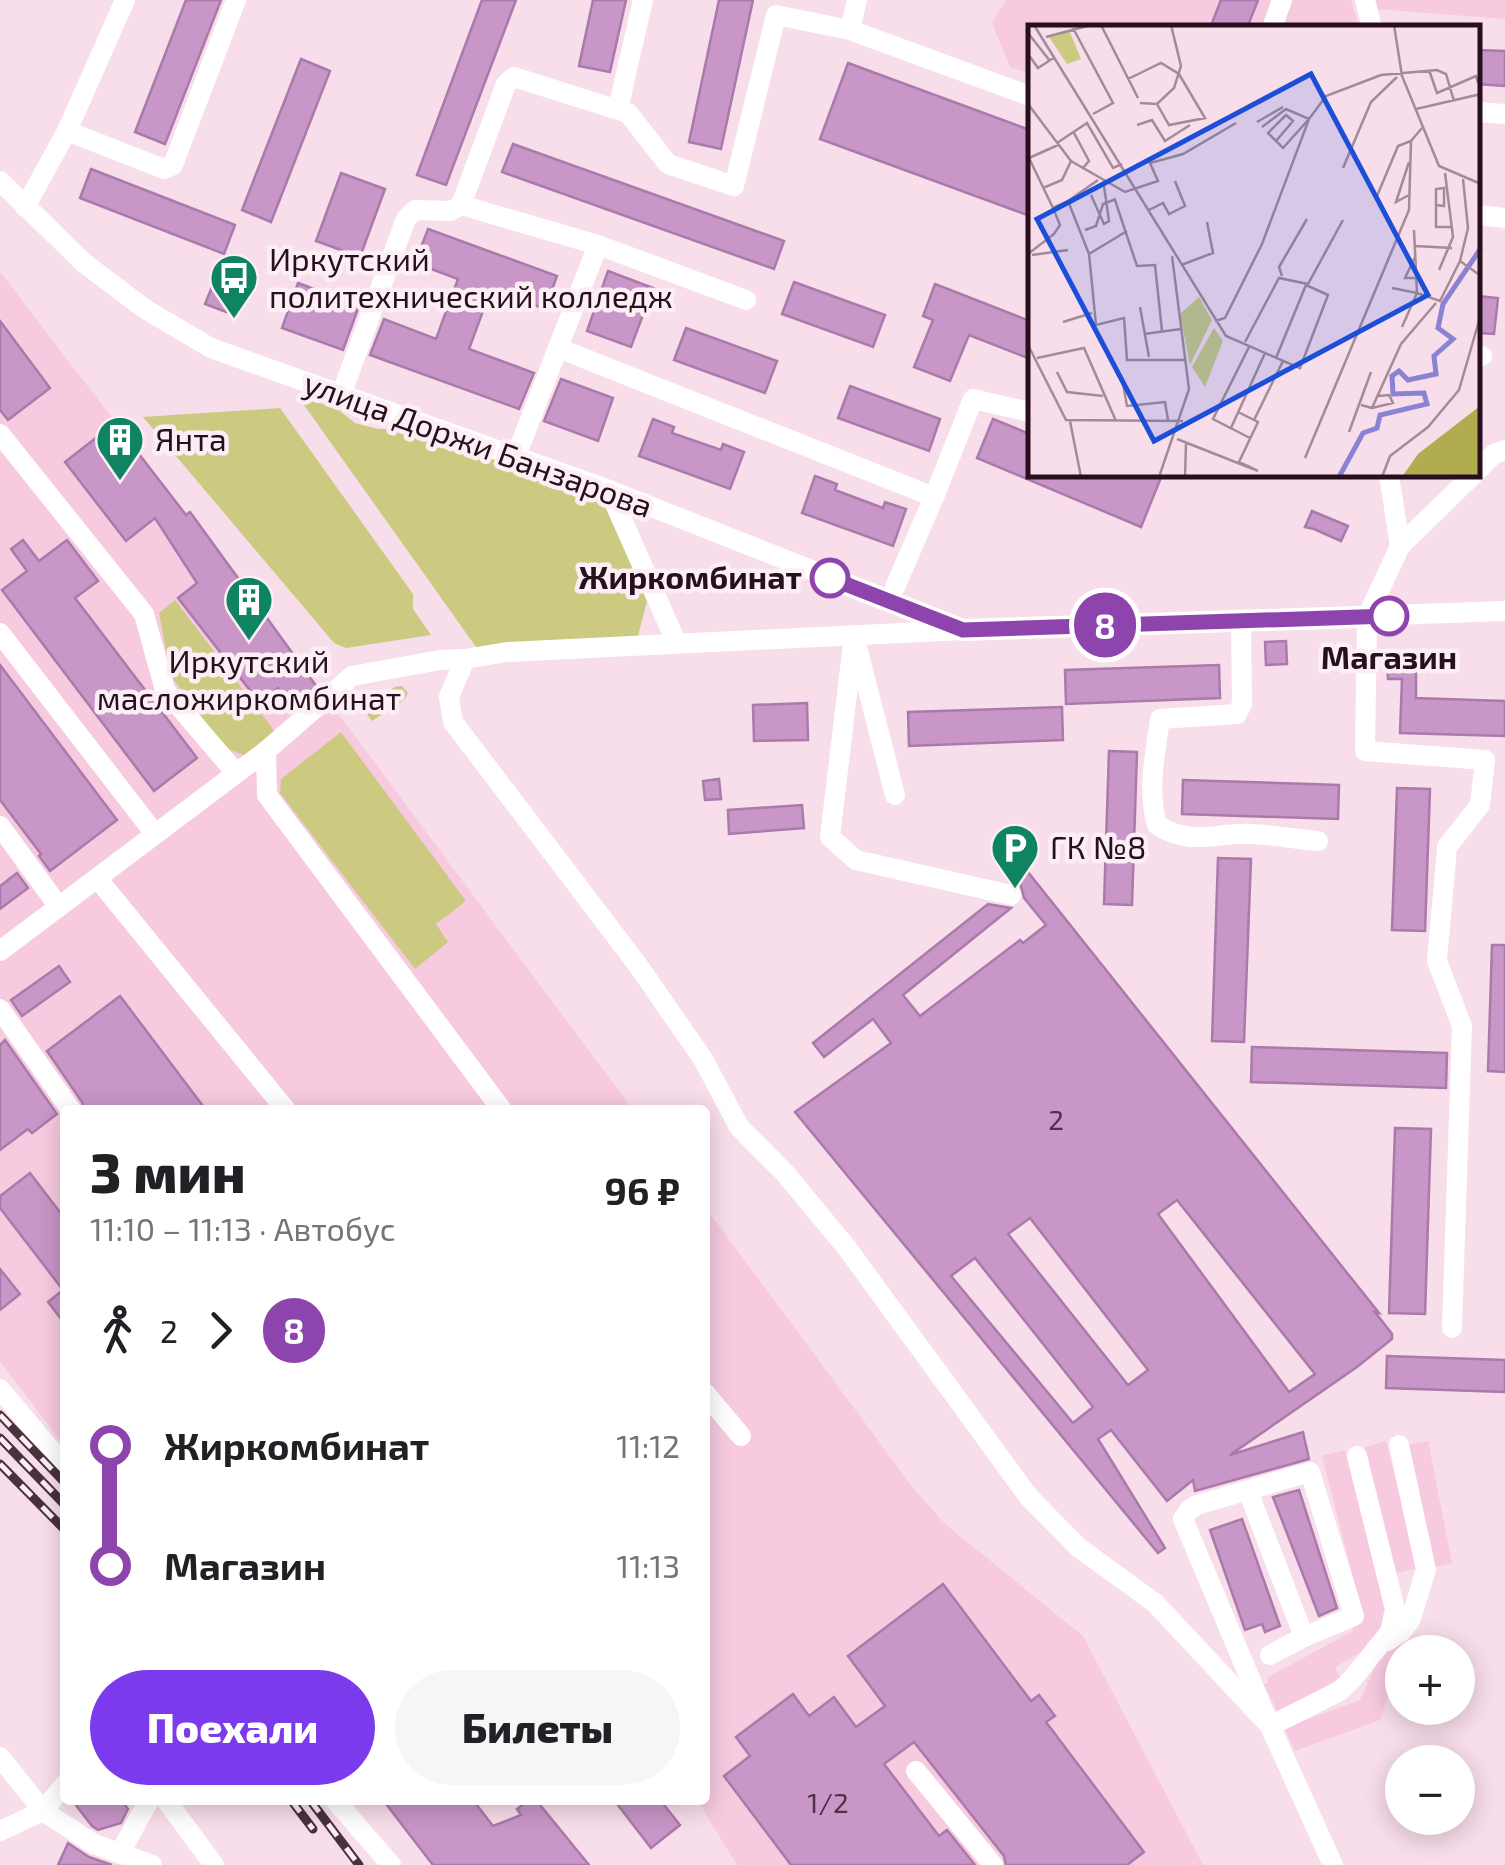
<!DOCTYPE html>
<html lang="ru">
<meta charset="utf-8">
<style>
:root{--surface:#fff;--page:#f6f6f6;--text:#202124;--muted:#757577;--accent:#7c3aed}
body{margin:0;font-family:"Exo 2",sans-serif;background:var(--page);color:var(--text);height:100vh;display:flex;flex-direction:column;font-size:38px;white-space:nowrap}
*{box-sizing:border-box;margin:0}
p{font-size:32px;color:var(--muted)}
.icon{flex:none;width:55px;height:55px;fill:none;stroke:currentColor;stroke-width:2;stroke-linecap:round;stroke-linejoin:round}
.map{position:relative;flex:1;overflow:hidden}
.details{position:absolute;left:60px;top:1105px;width:650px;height:700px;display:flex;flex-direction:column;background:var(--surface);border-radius:10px;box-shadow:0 5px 25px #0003}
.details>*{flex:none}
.badge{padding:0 20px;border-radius:32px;font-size:35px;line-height:65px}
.buttons{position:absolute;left:1385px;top:1635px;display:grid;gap:20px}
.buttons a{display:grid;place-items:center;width:90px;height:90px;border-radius:50%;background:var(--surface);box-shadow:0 5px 25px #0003;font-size:50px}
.map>.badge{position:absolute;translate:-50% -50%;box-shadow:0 0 0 5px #fff}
.legs{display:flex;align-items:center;gap:15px;height:110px;padding:0 30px;font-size:32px}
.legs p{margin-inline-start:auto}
.summary{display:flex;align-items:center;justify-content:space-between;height:170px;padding:0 30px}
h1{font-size:55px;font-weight:800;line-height:75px}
.cta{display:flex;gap:20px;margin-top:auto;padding:20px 30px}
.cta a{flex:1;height:115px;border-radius:60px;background:var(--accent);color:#fff;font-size:40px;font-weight:800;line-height:115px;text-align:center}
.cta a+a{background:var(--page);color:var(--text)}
ul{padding:0 30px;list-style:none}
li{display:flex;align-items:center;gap:35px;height:120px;font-size:38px}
li i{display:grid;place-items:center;width:15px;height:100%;margin:0 12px;background:currentColor}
li i::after{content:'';width:25px;height:25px;margin:-12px;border:8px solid;border-radius:50%;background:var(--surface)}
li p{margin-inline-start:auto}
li:first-child i{background:linear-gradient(#0000 50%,currentColor 0)}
li:last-child i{background:linear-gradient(currentColor 50%,#0000 0)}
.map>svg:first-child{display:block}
</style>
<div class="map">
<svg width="1505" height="1865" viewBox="0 0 1505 1865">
<rect width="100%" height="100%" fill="#f8ddea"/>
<!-- built -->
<g fill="#f7cae0">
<polygon points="1006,0 1351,0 1359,27 1030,28 1030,73 1010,67 992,23"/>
<polygon points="1374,0 1505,0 1505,19 1376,9"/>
<polygon points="0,272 176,501 226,563 633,1110 65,1110 65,1447 0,1361"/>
<polygon points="705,1207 914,1489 946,1525 1083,1636 1203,1865 737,1865 697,1800 705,1800"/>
<polygon points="1386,1441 1418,1568 1392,1574 1363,1448"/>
<polygon points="1428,1441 1452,1563 1430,1568 1407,1445"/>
<polygon points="1345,1450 1388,1614 1383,1616 1383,1630 1367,1643 1369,1648 1335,1667 1340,1678 1278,1712 1264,1685 1268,1682 1267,1678 1353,1631 1352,1626 1364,1620 1322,1456"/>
<polygon points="1391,1641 1406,1642 1380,1720 1295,1751 1284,1728 1360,1700 1384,1648"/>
</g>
<!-- green -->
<g fill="#ccca81">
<polygon points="299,398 335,407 355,423 378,429 407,429 600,495 647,601 637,640 476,647"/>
<polygon points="280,408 413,594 413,609 431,635 346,648 334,643 143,417"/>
<polygon points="175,600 276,733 246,756 225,748 171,676 159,613"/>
<polygon points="402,686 408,693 405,699 372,721 363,709 395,687"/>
<polygon points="341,732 466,901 436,924 448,942 415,969 280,793 281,779"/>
</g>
<!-- building -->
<g fill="#c896c7" stroke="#aa7aaa" stroke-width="2.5" fill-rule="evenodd">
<polygon points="186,0 221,0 165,144 135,132"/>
<polygon points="482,0 516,0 446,185 417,175"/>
<polygon points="593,0 626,0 610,72 579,66"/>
<polygon points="719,0 753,0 721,149 689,142"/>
<polygon points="1221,0 1258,0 1247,28 1210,28"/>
<polygon points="1478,50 1505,51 1505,86 1478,84"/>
<polygon points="301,59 330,71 271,222 242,210"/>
<polygon points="848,63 1030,130 1030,216 820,139"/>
<polygon points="513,144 784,241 774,269 502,172"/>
<polygon points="91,169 235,225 224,254 80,198"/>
<polygon points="341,173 385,189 360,257 316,241"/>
<polygon points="428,229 557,276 545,309 491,289 469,349 534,373 519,409 370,355 384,319 436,339 458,279 415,263"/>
<polygon points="608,271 653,288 631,347 587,331"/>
<polygon points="216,277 236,285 226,312 205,304"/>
<polygon points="794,282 885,315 873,347 782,314"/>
<polygon points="298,283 359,306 343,350 282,328"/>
<polygon points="935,284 1030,321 1030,359 969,335 950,381 914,367 933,320 923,316"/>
<polygon points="1478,296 1498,298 1494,334 1478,333"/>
<polygon points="0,321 50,388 8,420 0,410"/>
<polygon points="686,328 777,361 765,393 674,360"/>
<polygon points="561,379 613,398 598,441 544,421"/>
<polygon points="850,386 940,419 929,451 838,418"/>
<polygon points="653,419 674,427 672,433 721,450 723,444 744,452 730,489 639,456"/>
<polygon points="993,419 1030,434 1030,475 1162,475 1141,527 977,458"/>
<polygon points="115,423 186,515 190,512 317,687 292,706 278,688 259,702 178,598 197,583 155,518 126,541 65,462"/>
<polygon points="815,476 837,484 835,490 883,508 885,502 906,509 893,546 802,513"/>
<polygon points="1312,511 1348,526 1341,541 1314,529 1305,527"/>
<polygon points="23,540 39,561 67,540 98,581 75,598 197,758 154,791 2,590 27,571 11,549"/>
<polygon points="1286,641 1287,664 1266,665 1265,642"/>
<polygon points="1416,658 1416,698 1505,701 1505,736 1400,733 1402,679 1388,679 1387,659"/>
<polygon points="0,665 117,820 50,871 39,856 41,854 0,800"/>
<polygon points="1219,665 1220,698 1066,704 1065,670"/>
<polygon points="807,703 808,740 754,741 753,705"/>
<polygon points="1062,707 1063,740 909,746 908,712"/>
<polygon points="1109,751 1137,752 1132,905 1104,904"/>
<polygon points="719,779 721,799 705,800 703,781"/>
<polygon points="1183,780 1339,785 1338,819 1182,814"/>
<polygon points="1397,788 1430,789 1425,931 1392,930"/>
<polygon points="802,805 804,828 729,834 728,810"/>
<polygon points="1218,858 1251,859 1244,1042 1212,1041"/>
<path d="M1028,872L1379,1313L1375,1312L1392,1334V1339L1357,1367L1230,1455L1303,1432L1309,1459L1195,1491L1193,1480L1167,1501L1111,1430L1098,1439L1165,1548L1158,1553L795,1112L891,1043L873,1019L824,1057L813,1043L988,904L1011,908L903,995L920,1016L1020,940L1023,943L1046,925L1024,898L1021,886L1015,882ZM1177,1200L1315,1374L1289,1392L1158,1214ZM1030,1218L1148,1370L1128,1385L1008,1234ZM975,1258L1093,1407L1073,1423L951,1276Z"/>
<polygon points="17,873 28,888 0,909 0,886"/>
<polygon points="1492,945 1505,945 1505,1072 1488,1071"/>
<polygon points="59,966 70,982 22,1016 11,1000"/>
<polygon points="120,996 206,1110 85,1110 82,1102 47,1051"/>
<polygon points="5,1040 57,1114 32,1133 28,1129 0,1150 0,1045"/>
<polygon points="1252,1047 1447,1053 1446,1088 1251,1082"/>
<polygon points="1395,1128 1431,1129 1425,1314 1389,1313"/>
<polygon points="30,1173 65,1219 65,1324 48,1302 63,1290 0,1208 0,1196"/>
<polygon points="0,1269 20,1294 0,1310"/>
<polygon points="1387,1356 1505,1360 1505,1392 1386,1388"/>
<polygon points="1299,1490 1337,1608 1319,1616 1273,1497"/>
<polygon points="1242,1519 1280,1626 1265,1632 1262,1624 1245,1630 1210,1530"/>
<polygon points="943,1584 1031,1701 1039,1695 1055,1716 1046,1722 1144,1852 1127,1865 1006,1865 1004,1856 914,1742 884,1764 939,1836 947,1830 975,1865 791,1865 724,1776 750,1756 736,1737 793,1694 809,1716 834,1697 856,1727 885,1706 848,1656"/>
<polygon points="72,1800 121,1800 128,1809 121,1823 98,1830 92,1826"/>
<polygon points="383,1800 473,1800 493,1826 521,1815 517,1809 529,1800 536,1800 589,1865 433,1865"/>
<polygon points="614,1800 660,1800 680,1825 651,1848"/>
<polygon points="68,1843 89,1857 112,1865 58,1865"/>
</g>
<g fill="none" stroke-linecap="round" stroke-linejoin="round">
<!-- minor -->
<g stroke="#fff" stroke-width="20">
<polyline points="1365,0 1372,28"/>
<polyline points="1272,28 1282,0"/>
<polyline points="850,30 857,0"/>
<polyline points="618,109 643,0"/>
<polyline points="1478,112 1505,114"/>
<polyline points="67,131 164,169 173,165 236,0"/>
<polyline points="0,181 84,263 145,309 211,348 609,490 953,626"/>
<polyline points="461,205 598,245 746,300"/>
<polyline points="25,207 67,131 125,0"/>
<polyline points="1478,215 1505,218"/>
<polyline points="558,348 934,497 973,399 1030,412"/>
<polyline points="1478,356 1482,356"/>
<polyline points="341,395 406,219 415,210 451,211 461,205 506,84 514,77 628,113 668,164 734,186 776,15 850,30 1030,96"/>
<polyline points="0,434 144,614 165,690 236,773"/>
<polyline points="516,456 598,245"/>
<polyline points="1478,470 1494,454 1505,450"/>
<polyline points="1389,475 1400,546"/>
<polyline points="609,490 677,644"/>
<polyline points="895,587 934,497"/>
<path d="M1241,621L1242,704L1237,714L1160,719C1155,755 1147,790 1157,825C1191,847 1216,832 1252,834C1274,835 1296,839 1318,841"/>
<polyline points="0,633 155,834"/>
<polyline points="854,635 830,837 856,860 1011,895"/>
<polyline points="857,647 895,795"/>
<polyline points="465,659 449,697 453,722 637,964 703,1059 739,1127 784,1172 847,1248 1028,1496 1078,1547 1155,1603 1270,1726 1333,1865"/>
<polyline points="266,751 267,795 502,1110"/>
<polyline points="0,826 59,907"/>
<polyline points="97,878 286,1110"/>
<polyline points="0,951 266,751 352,676 440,660 465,659 507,652 963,630 1505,611"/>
<polyline points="0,1009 71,1110"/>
<polyline points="1452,1328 1462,1026 1437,961 1447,847 1480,805 1485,760 1365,751 1367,617 1400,546 1473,475"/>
<polyline points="0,1389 65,1467"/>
<polyline points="705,1393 741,1436"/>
<polyline points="1248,1491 1304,1637 1354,1616 1310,1472 1197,1505 1189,1510 1183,1519 1270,1726 1340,1691 1353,1678 1390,1632 1395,1609 1357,1456"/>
<polyline points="1387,1641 1401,1632 1410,1621 1426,1570 1399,1445"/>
<polyline points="1270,1655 1304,1637"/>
<polyline points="0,1757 43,1811 0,1831"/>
<polyline points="916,1771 993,1865"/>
<polyline points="65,1784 43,1811 94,1844 152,1865"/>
<polyline points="166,1800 214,1865"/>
<polyline points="335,1800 391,1865"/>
<polyline points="120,1853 149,1800"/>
</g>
<!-- rail casing -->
<g stroke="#49313e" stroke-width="9">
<g id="rail">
<polyline points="0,1415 65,1483"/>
<polyline points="0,1438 65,1505"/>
<polyline points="0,1464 65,1530"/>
<polyline points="291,1800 313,1829"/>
<polyline points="310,1800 359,1865"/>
</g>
</g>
<!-- rail -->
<use href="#rail" stroke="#fceef5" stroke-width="5" stroke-dasharray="15" stroke-linecap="butt"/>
</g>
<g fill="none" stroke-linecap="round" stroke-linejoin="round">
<!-- line-1 casing -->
<g stroke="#fff" stroke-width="22">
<polyline id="line-1" points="830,578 963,630 1389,616"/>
</g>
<!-- line-1 -->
<use href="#line-1" stroke="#8e44ad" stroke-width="15"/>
</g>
<!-- icons -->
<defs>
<g id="bus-pin" transform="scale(2.5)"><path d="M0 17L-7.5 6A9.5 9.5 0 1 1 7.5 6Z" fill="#0f8463" stroke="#fceef5"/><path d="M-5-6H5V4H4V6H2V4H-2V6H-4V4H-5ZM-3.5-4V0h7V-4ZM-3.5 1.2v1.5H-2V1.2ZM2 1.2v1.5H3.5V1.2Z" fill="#fff"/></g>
<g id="building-pin" transform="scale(2.5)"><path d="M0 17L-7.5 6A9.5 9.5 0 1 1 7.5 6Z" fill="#0f8463" stroke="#fceef5"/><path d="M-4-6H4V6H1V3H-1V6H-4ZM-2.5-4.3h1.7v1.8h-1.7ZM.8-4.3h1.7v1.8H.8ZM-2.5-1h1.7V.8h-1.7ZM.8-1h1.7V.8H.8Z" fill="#fff"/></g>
<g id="parking-pin" transform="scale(2.5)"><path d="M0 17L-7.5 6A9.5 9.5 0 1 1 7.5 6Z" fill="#0f8463" stroke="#fceef5"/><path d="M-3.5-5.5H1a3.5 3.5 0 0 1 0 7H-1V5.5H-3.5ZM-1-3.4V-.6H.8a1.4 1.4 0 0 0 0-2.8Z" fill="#fff"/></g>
</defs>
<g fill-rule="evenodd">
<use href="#bus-pin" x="234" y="278"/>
<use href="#building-pin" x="120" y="440"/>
<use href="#building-pin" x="249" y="600"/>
<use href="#parking-pin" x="1015" y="848"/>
</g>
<!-- markers -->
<g fill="#fff" stroke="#8e44ad" stroke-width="5">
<circle cx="830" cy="578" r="18"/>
<circle cx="1389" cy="616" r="18"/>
</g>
<g text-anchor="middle" stroke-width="9" stroke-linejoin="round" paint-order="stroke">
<!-- number labels -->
<g font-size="28" fill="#4f3147">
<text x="1056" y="1130">2</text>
<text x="828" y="1813">1/2</text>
</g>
<!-- poi labels -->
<g font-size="32" fill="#270f1c" stroke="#fceef5" text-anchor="start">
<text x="269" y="271">Иркутский<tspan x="269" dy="37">политехнический колледж</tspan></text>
<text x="155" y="451">Янта</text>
<text x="249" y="673" text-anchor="middle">Иркутский<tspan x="249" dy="37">масложиркомбинат</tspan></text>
<text x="1050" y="859">ГК №8</text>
</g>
<!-- street labels -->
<g font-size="32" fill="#270f1c" stroke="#fceef5">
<text transform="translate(478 445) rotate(20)" y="11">улица Доржи Банзарова</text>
</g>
<!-- stop labels -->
<g font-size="32" font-weight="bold" fill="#270f1c" stroke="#fceef5" text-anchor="end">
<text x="802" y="589">Жиркомбинат</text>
<text x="1389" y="669" text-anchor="middle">Магазин</text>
</g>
</g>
<!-- overview -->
<g transform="translate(1028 25)">
<rect width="452" height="452" fill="#f8ddea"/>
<path d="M41,5L53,34L39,39L21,12ZM171,272L184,295L162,340L152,289ZM186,303L195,316L177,362L164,342Z" fill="#ccca81"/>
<path d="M452,381V452H374L390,429Z" fill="#b1ad4f"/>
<path fill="none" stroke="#8a82d2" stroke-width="5" d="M311,452L335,408L349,403L352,390L399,379L396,368L365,369L364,351L371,346L380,355L408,349L406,331L425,314L410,303L415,279L453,223"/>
<path fill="none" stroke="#a48b98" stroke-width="2.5" d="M6,0L198,311L267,341L272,343L300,270L278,260L248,333M73,0L110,73M366,0L374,51L411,141L453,159M45,3L85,78L65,89M0,8L22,36M18,12L63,0M0,29L10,43L27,32M401,45L409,68L448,51L450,58M100,54L133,38L151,49L177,93L141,100L129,79M112,78L129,79L146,63L153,41L143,0M0,79L43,136L97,167L130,156L122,138L155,129L208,98M388,84L453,69M229,97L255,82M109,100L124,95L137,116L162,100M234,102L258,84L281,94L255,123L240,108L258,90L265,96L248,116M46,108L61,136L54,144M29,118L59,98L85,143L94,139M1,133L25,183M1,133L30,120M315,143L343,77L369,52M435,154L440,203L432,236L453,251M70,155L40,176L61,229L68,300L96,293L99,335H158M15,163L34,155L43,136M63,170L76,199L81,196L76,161M381,170L368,177L381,137M349,171L370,121L383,116M87,175L109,241L127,240L134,306M408,180L416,181V163L408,164V202H423M121,185L135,178L141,189L157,181L147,156M57,205L68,201L75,179L88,174M387,221L424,223M0,229L26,209L32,200L25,183L40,176M61,229L99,206M4,230L40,225M387,232L377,253H389M153,240L185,228L179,197M411,245L425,212L417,148M254,251L251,242L279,194M364,263L389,268L386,205M112,282L121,332M187,296L197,293L234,219L281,94L298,71L353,50L409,45L418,49L426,76M35,297L64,288M374,302L389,268L412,276L432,236M116,309L153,304M217,317L251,253L280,259L315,195M0,320L38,395L155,396M222,320L185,394L222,413M9,333L56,323L88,396M29,347L39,367L75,371M95,359L99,381L137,377L140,395M333,380L344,383L373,319L408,278M344,383L365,378L361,370L350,371M210,387L230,397L211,437L230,446M226,395L255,336M42,396L53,452M203,403L237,328M321,407L343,347M149,414L225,444M277,433L381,185L383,116L394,103M131,452L161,364L144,231M157,452L158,419M354,452L362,431L400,402L431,365L453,289"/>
<path fill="#1d4ed8" fill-opacity="0.15" stroke="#1d4ed8" stroke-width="5" d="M283,49L400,270L126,416L9,194Z"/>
<rect width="452" height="452" fill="none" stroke="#270f1c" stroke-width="5"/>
</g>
</svg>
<div class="buttons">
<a>+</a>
<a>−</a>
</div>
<b class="badge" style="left:1105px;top:625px;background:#8e44ad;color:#fff">8</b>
<section class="details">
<div class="summary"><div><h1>3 мин</h1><p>11:10 – 11:13 · Автобус</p></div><b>96 ₽</b></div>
<div class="legs"><svg class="icon" aria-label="walk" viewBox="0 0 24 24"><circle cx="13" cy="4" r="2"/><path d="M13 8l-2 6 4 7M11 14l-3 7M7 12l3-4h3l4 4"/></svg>2<svg class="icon" aria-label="forward" viewBox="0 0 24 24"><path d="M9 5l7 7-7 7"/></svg><b class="badge" style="background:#8e44ad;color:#fff">8</b></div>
<ul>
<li><i style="color:#8e44ad"></i><b>Жиркомбинат</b><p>11:12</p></li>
<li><i style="color:#8e44ad"></i><b>Магазин</b><p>11:13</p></li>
</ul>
<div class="cta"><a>Поехали</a><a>Билеты</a></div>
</section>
</div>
